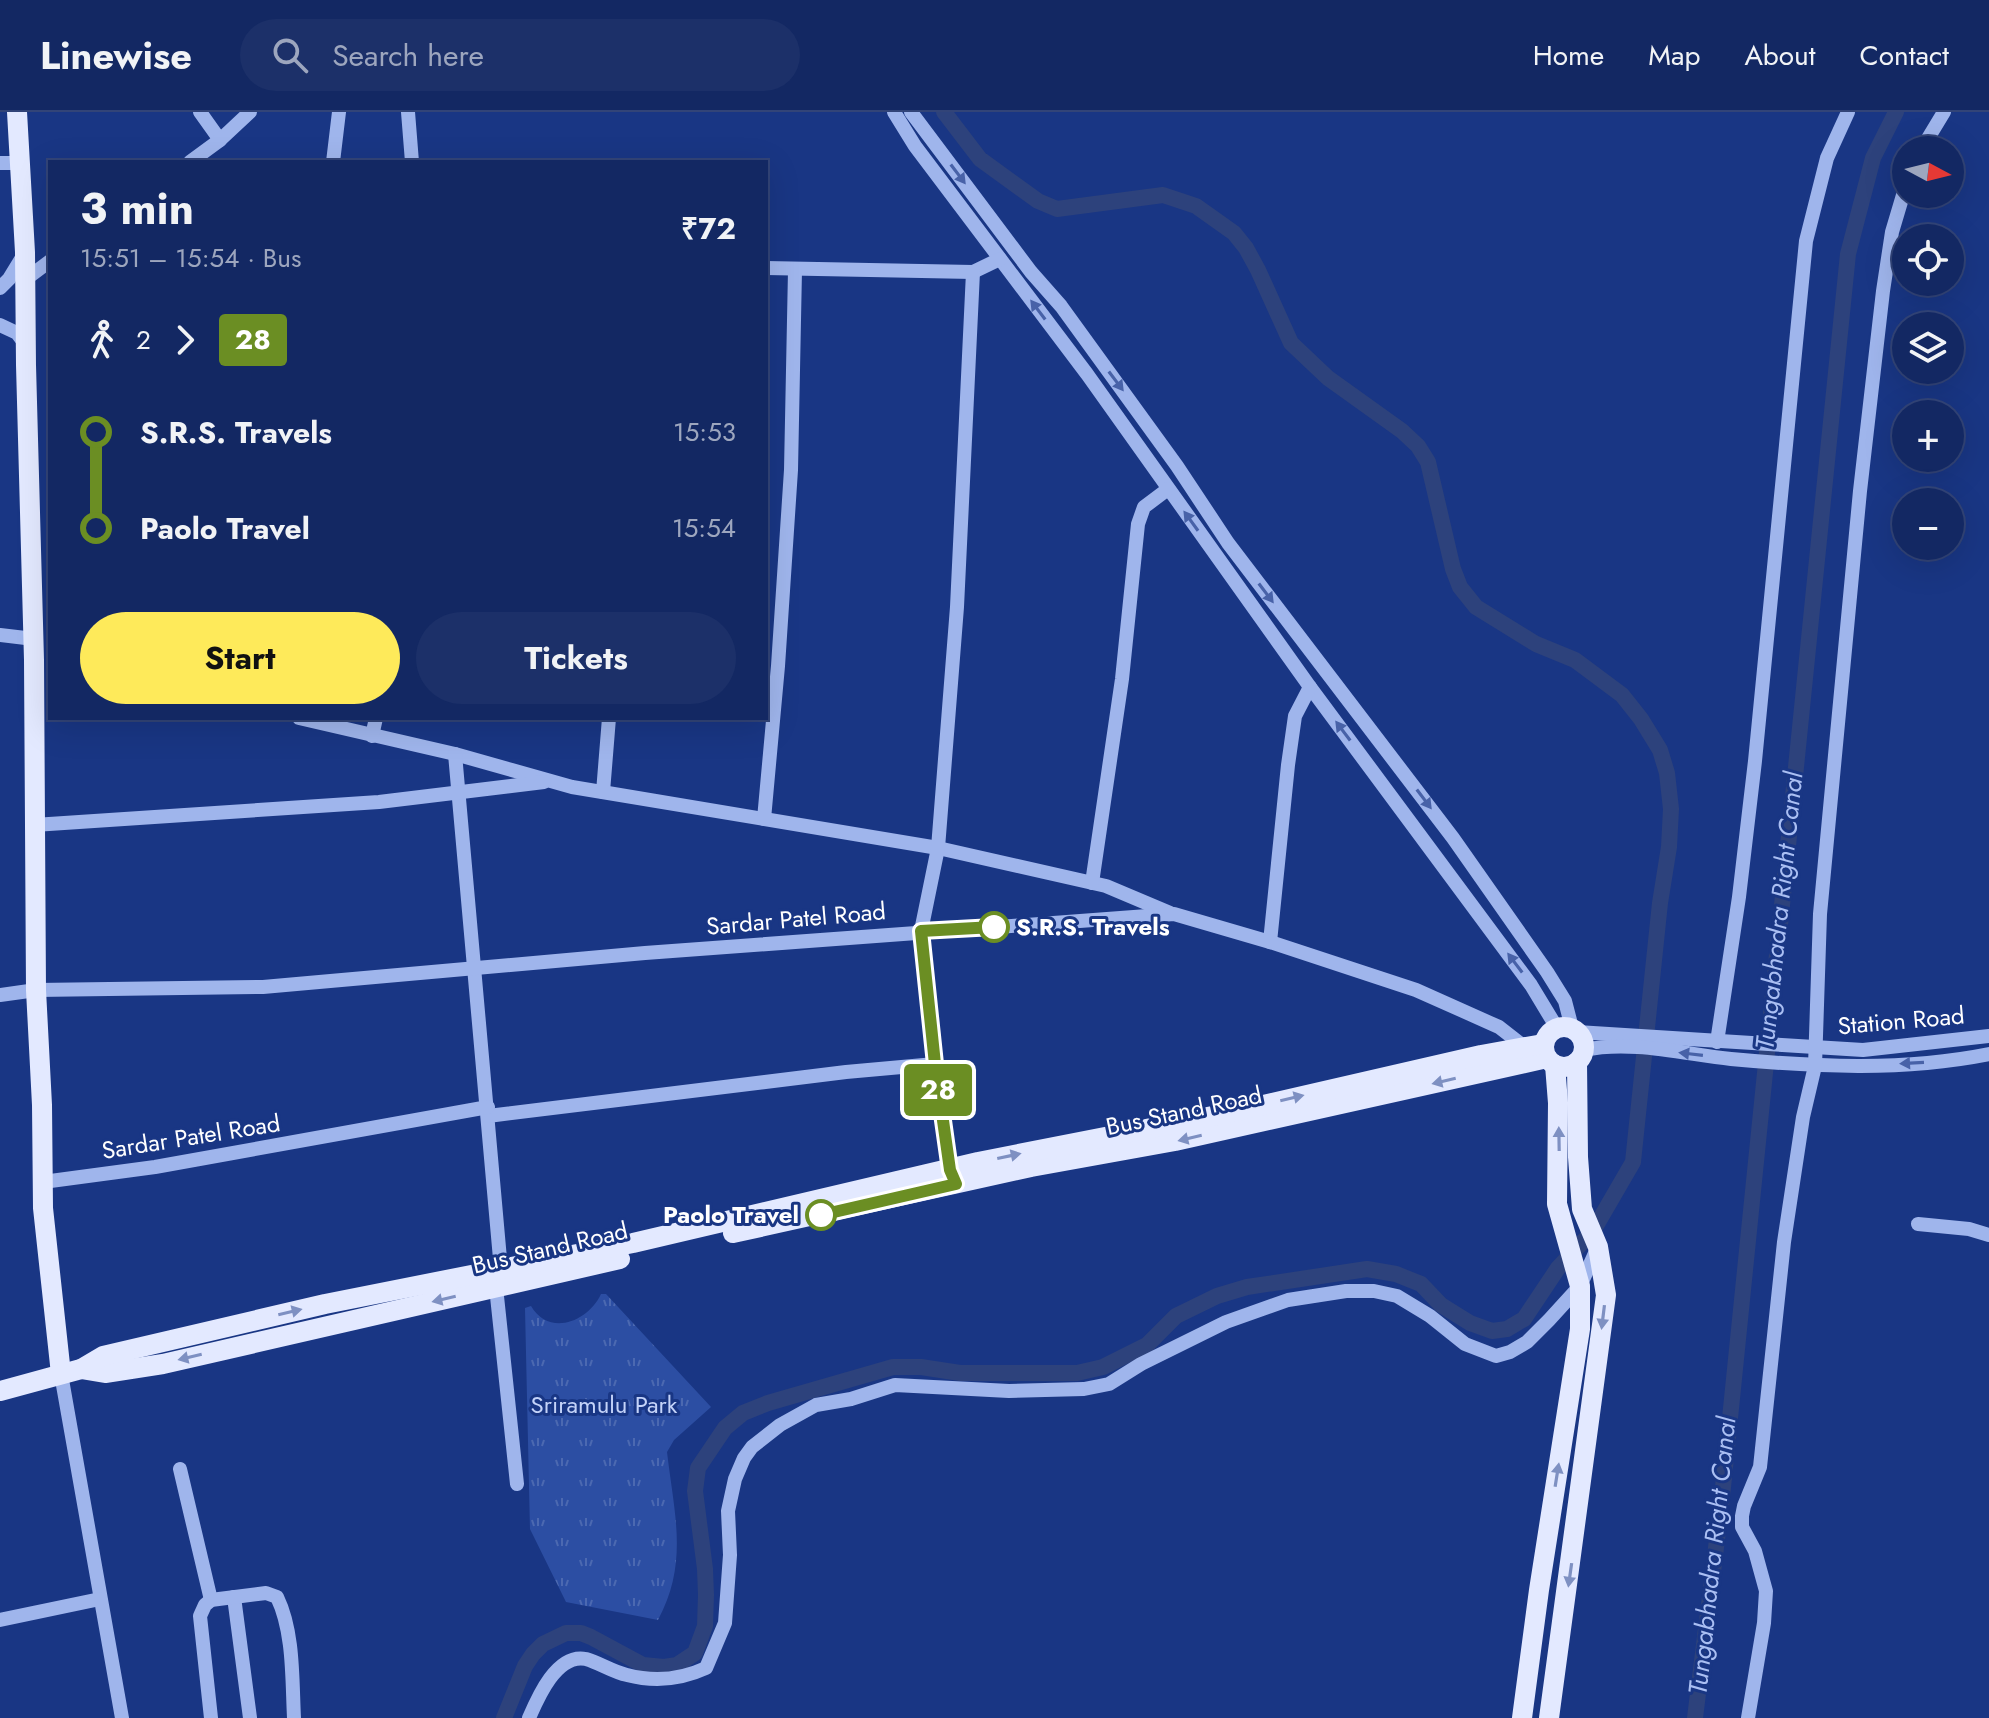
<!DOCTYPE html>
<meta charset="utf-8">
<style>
:root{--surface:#132863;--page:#1c3069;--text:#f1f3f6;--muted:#9da6be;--line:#324478;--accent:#feea5a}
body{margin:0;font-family:Jost,sans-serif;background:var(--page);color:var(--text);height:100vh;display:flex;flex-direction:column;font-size:30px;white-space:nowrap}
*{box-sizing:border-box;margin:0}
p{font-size:26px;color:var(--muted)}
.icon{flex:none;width:44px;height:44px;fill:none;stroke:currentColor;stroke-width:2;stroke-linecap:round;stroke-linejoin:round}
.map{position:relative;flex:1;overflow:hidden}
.drawer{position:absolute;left:48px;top:48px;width:720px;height:560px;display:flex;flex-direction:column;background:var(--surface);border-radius:0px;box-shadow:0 8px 32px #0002,0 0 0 2px var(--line)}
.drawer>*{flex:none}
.badge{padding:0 16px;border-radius:6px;font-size:28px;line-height:52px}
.needle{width:52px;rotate:97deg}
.tools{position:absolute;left:1892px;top:24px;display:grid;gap:16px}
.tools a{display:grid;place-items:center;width:72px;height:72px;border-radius:50%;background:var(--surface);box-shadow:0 8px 32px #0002,0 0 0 2px var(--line);font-size:40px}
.map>.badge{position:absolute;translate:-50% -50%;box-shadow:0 0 0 4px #fff}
.legs{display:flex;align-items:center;gap:12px;height:88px;padding:0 32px;font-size:26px}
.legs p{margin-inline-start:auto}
.headline{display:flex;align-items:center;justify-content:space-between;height:136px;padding:0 32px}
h1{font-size:44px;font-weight:700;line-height:60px}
.primary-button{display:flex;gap:16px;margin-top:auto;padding:16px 32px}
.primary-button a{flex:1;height:92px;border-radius:48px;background:var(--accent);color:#111;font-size:32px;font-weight:700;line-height:92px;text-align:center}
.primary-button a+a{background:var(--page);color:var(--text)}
ul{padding:0 32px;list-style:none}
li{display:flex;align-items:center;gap:28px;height:96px;font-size:30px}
li i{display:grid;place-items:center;width:12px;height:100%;margin:0 10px;background:currentColor}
li i::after{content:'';width:20px;height:20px;margin:-10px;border:6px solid;border-radius:50%;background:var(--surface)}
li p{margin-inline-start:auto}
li:first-child i{background:linear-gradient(#0000 50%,currentColor 0)}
li:last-child i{background:linear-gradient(currentColor 50%,#0000 0)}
header{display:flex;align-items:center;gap:48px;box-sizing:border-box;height:112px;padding:0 40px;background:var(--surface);border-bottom:2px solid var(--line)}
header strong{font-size:38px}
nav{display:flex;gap:44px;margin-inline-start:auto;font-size:28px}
.search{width:560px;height:72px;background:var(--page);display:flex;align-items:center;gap:20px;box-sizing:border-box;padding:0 28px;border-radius:44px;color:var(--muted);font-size:30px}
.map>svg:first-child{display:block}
</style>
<header>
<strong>Linewise</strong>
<div class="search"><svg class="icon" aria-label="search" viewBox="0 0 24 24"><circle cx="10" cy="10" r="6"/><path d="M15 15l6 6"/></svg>Search here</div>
<nav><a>Home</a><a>Map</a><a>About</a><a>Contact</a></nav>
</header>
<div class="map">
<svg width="1989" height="1606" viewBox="0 0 1989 1606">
<defs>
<pattern id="grass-tufts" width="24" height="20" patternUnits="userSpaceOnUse" patternTransform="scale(2)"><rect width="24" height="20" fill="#2c4ea3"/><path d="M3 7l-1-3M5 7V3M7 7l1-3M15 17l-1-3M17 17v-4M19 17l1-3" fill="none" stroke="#4c69b1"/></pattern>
</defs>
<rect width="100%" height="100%" fill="#193684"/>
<!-- grass -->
<path fill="url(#grass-tufts)" d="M601,1182H606L711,1295L674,1328L667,1340C674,1401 689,1451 658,1508L566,1490L530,1417L525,1196L531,1194C549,1225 588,1210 601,1182Z"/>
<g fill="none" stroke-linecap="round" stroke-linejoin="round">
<!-- canal -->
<g stroke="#2d427c" stroke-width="16">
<polyline points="504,1606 525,1554 533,1542 543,1532 566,1521 581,1521 591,1525 643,1553 664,1555 677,1553 695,1541 705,1514 706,1483 705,1457 695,1379 698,1356 725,1316 743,1301 768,1291 893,1255 921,1255 960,1261 1077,1261 1103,1255 1147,1233 1176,1204 1217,1184 1247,1175 1367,1157 1396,1162 1421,1172 1441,1193 1470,1211 1492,1219 1507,1217 1524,1207 1558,1156 1593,1119 1633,1050 1660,791 1669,735 1671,697 1667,661 1660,638 1641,607 1622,583 1575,548 1536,532 1476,495 1460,475 1453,457 1428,350 1418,334 1402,319 1328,266 1291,231 1258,158 1246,136 1234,121 1196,94 1163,83 1057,97 1038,89 980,47 944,0"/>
<polyline points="1695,1606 1721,1395 1848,142 1873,46 1896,0"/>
</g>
<!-- minor -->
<g stroke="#9fb5ec" stroke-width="14">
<polyline points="200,0 220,28"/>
<polyline points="408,0 412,50"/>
<polyline points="894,0 915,34 1087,262 1310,575 1531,873 1557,916"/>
<polyline points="911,0 1031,160 1061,194 1177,354 1228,431 1453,726 1547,860 1565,889 1572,916"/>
<polyline points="1921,38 1944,0"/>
<polyline points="190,50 220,28 250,0"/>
<polyline points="333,50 339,0"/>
<polyline points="0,51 20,51"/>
<polyline points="766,156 973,160 1000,147"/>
<polyline points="26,167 50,149"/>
<polyline points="0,176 9,167 23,144"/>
<polyline points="0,213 17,221 26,233"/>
<polyline points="0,523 34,527"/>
<polyline points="299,606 455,642 572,675 938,736 1106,774 1170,801"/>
<polyline points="372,624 376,606"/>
<polyline points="455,642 501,1158 496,1175 517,1372"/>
<polyline points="603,680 609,606"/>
<polyline points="764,707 778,554 791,358 795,158"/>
<polyline points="34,713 379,690 544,670"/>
<polyline points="1092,771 1122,567 1138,412 1144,395 1168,377"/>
<polyline points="1270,830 1288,653 1295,604 1310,575"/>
<polyline points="0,883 36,878 263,875 645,841 1174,802 1270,830 1416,878 1499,915 1526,936"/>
<polyline points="1577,920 1863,938 1989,924"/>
<polyline points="1717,930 1739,785 1755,649 1806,129 1827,46 1848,0"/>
<path d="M1584,938C1631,928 1684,942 1731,947C1817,955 1904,959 1989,942"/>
<polyline points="488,1004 846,960 935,952"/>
<polyline points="952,1064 935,952 921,819 938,736 957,495 973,160"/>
<polyline points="43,1070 155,1055 488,995"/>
<polyline points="1918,1112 1969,1117 1989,1123"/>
<polyline points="61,1262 122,1606"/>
<polyline points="180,1357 211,1488"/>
<polyline points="234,1485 250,1606"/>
<polyline points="0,1508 100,1487"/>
<path d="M211,1606L200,1504L205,1493L211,1488L266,1481L277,1485C294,1520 292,1568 294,1606"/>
<path d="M529,1606C538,1585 557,1541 586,1547C600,1551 613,1560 627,1563C654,1570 680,1568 706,1556L725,1511L730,1443L728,1399L735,1367L744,1346L752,1335L780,1313L816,1293L851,1287L895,1273L1009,1279L1084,1277L1109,1272L1141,1252L1226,1210L1288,1188L1346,1179H1374L1397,1184L1430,1204L1465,1232L1496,1244L1510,1240L1527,1230L1549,1208L1580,1174L1597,1137"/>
<polyline points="1748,1606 1764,1511 1766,1479 1755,1439 1742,1415 1742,1404 1744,1394 1760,1355 1784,1130 1803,1005 1815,954 1820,802 1860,379 1883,179 1892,120 1906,73"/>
</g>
<!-- major -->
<g stroke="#e3e9ff" stroke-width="20">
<polyline points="17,0 25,140 26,253 34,548 36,878 42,993 43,1096 61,1262"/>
<circle cx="1564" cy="935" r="20"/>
<polyline points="733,1121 1031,1055 1175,1029 1547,946"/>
<polyline points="81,1257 105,1261 163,1252 620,1147"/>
<polyline points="0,1279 81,1257 103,1244 325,1192 633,1131 978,1050 1233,1000 1481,943 1543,932"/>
<polyline points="1522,1606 1539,1478 1580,1217 1580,1174 1557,1092 1558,991 1555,953"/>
<polyline points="1549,1606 1606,1183 1598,1135 1582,1097 1578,1045 1577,950"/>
</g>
</g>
<!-- one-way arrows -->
<defs><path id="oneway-solid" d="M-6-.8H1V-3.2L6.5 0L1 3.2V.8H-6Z" transform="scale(2)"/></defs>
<g fill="#4862a8">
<use href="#oneway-solid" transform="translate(958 62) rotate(53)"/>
<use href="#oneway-solid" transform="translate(1038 198) rotate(-127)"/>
<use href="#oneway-solid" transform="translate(1116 269) rotate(53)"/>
<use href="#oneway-solid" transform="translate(1191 409) rotate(-126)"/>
<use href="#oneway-solid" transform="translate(1266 481) rotate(53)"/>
<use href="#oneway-solid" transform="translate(1343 619) rotate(-127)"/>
<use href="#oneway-solid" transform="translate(1424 687) rotate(53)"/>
<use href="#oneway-solid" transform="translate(1515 851) rotate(-127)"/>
<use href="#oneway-solid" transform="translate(1691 942) rotate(-173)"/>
<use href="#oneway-solid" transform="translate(1912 951) rotate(177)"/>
</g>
<g fill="#7e90c2">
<use href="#oneway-solid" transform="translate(1444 969) rotate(167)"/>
<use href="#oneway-solid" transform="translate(1292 986) rotate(-13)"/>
<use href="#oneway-solid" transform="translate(1190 1026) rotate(167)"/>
<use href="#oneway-solid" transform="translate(1559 1027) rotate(-91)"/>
<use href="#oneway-solid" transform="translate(1009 1044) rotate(-12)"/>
<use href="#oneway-solid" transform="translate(444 1187) rotate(167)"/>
<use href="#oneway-solid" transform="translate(290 1200) rotate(-13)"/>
<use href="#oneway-solid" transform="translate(1603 1205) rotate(97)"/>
<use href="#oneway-solid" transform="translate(190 1245) rotate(167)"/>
<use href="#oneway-solid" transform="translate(1557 1363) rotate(-81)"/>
<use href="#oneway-solid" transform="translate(1570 1463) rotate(98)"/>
</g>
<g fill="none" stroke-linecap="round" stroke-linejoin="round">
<!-- line-1 casing -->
<g stroke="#fff" stroke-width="18">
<polyline id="line-1" points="821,1103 956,1072 950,1058 935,952 921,819 994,815"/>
</g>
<!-- line-1 -->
<use href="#line-1" stroke="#6b8e23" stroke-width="12"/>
</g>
<!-- markers -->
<g fill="#fff" stroke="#6b8e23" stroke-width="4">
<circle cx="994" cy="815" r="14"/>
<circle cx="821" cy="1103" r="14"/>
</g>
<g text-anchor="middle" stroke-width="6" stroke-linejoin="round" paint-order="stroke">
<!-- street labels -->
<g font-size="24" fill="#fff" stroke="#193684">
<text transform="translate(796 807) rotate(-5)" y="8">Sardar Patel Road</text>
<text transform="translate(1901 909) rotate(-5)" y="8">Station Road</text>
<text transform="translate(1184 999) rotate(-12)" y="8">Bus Stand Road</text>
<text transform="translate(191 1025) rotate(-9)" y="8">Sardar Patel Road</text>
<text transform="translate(550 1136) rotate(-13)" y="8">Bus Stand Road</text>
</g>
<!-- stop labels -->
<g font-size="24" font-weight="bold" fill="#fff" stroke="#193684" text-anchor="start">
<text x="1016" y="823">S.R.S. Travels</text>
<text x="799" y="1111" text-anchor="end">Paolo Travel</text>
</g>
<!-- park labels -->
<g font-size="24" fill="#c4d3f9" stroke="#193684">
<text x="604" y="1301">Sriramulu Park</text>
</g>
<!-- water labels -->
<g font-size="26" font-style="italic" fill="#aabff3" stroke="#193684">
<text transform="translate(1779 799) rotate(-84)" y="9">Tungabhadra Right Canal</text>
<text transform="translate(1712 1444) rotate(-84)" y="9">Tungabhadra Right Canal</text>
</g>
</g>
</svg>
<div class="tools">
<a><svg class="needle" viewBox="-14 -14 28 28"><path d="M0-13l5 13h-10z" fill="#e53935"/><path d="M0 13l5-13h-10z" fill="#9da6be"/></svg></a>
<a><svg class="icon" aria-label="locate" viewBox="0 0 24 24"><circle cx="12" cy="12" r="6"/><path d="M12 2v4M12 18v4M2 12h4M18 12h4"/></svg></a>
<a><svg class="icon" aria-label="layers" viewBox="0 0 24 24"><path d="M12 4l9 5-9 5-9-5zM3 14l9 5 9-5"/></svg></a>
<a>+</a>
<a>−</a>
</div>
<b class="badge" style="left:938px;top:978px;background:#6b8e23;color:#fff">28</b>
<section class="drawer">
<div class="headline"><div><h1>3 min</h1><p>15:51 – 15:54 · Bus</p></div><b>₹72</b></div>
<div class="legs"><svg class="icon" aria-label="walk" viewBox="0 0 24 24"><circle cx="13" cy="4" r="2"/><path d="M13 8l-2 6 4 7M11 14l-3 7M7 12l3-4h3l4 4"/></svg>2<svg class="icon" aria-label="forward" viewBox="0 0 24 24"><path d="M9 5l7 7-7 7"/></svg><b class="badge" style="background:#6b8e23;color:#fff">28</b></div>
<ul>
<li><i style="color:#6b8e23"></i><b>S.R.S. Travels</b><p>15:53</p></li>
<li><i style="color:#6b8e23"></i><b>Paolo Travel</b><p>15:54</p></li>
</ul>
<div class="primary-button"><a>Start</a><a>Tickets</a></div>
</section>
</div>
